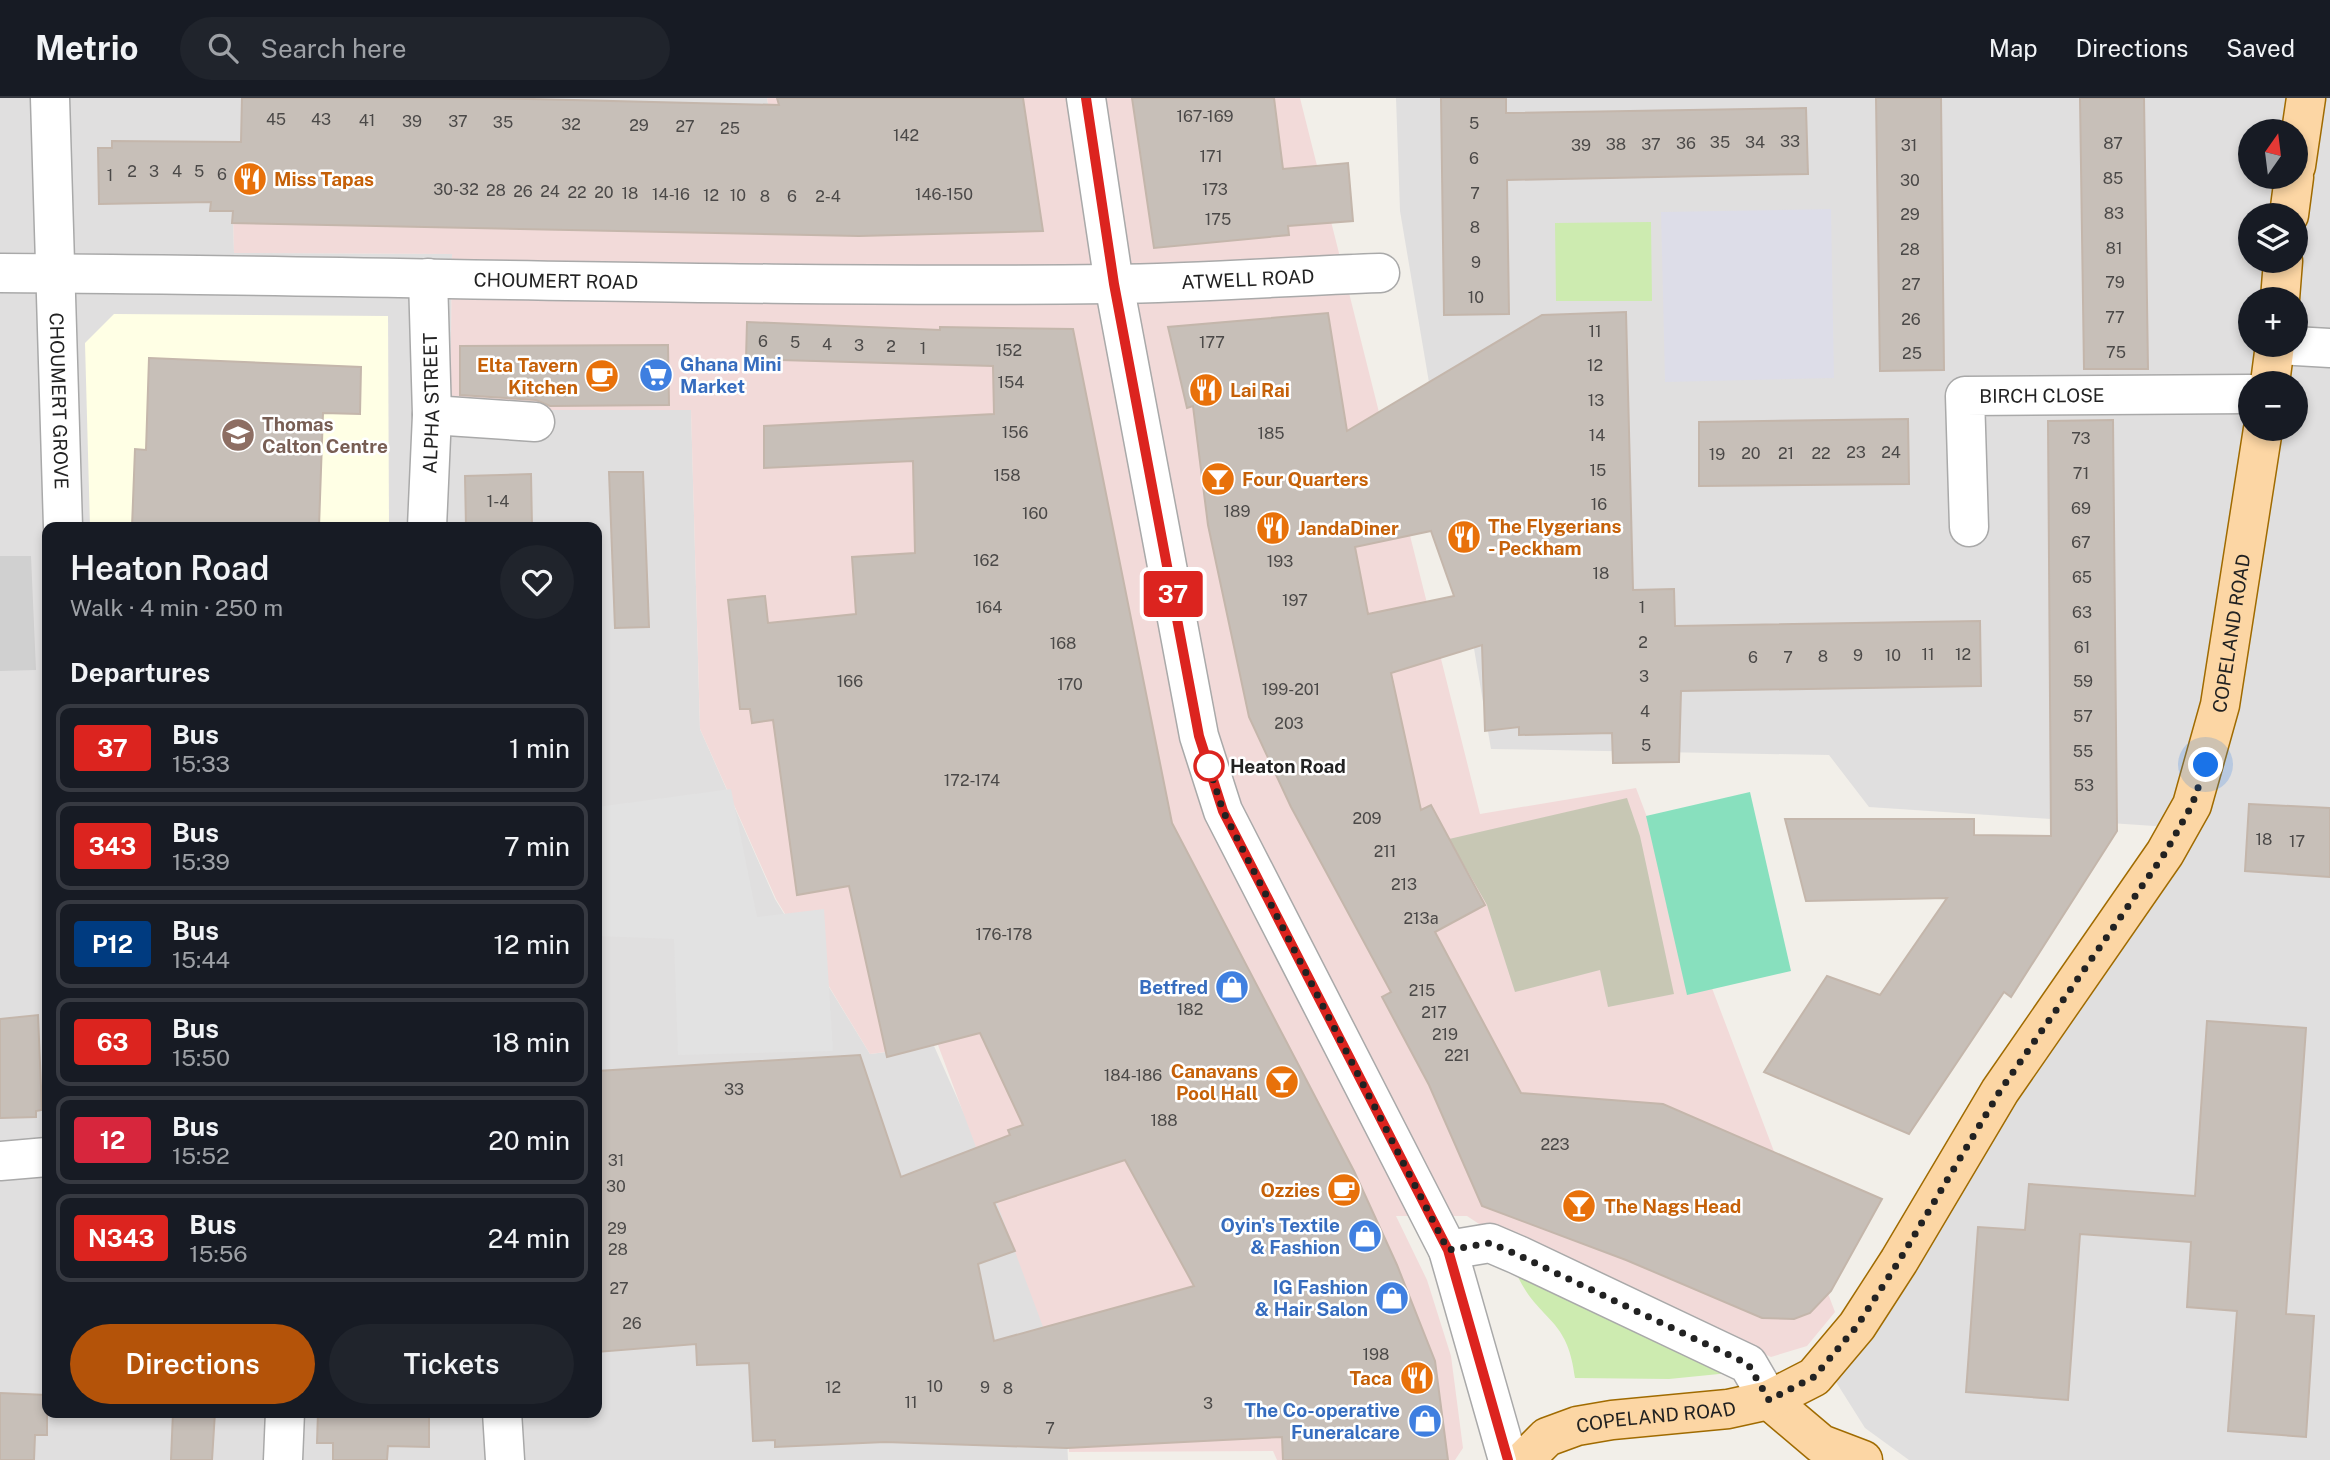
<!DOCTYPE html>
<meta charset="utf-8">
<style>
:root{--surface:#171b24;--page:#20242c;--text:#f1f3f6;--muted:#9ea1a6;--line:#363941;--accent:#b45309}
body{margin:0;font-family:"Public Sans",sans-serif;background:var(--page);color:var(--text);height:100vh;display:flex;flex-direction:column;font-size:26px;white-space:nowrap}
*{box-sizing:border-box;margin:0}
p{font-size:23px;color:var(--muted)}
.icon{flex:none;width:38px;height:38px;fill:none;stroke:currentColor;stroke-width:2;stroke-linecap:round;stroke-linejoin:round}
.map{position:relative;flex:1;overflow:hidden}
.sheet{position:absolute;left:42px;top:424px;width:560px;height:896px;display:flex;flex-direction:column;background:var(--surface);border-radius:14px;box-shadow:0 4px 10px #0003}
.sheet>*{flex:none}
.badge{padding:0 14px;border-radius:5px;font-size:24px;line-height:46px}
.needle{width:46px;rotate:14deg}
.fabs{position:absolute;left:2238px;top:21px;display:grid;gap:14px}
.fabs a{display:grid;place-items:center;width:70px;height:70px;border-radius:50%;background:var(--surface);box-shadow:0 4px 10px #0003;font-size:35px}
.you{position:absolute;width:35px;height:35px;margin:-18px;border:5px solid #fff;border-radius:50%;background:#1a73e8;box-shadow:0 0 0 10px #1a73e833}
.map>.badge{position:absolute;translate:-50% -50%;box-shadow:0 0 0 4px #fff}
h2{padding:0 28px;font-size:26px;line-height:63px}
.round{display:grid;place-items:center;flex:none;width:74px;height:74px;border-radius:37px;background:var(--page)}
.summary{display:flex;align-items:center;justify-content:space-between;height:119px;padding:0 28px}
h1{font-size:33px;font-weight:600;line-height:52px}
.action{display:flex;gap:14px;margin-top:auto;padding:14px 28px}
.action a{flex:1;height:80px;border-radius:42px;background:var(--accent);color:#fff;font-size:28px;font-weight:600;line-height:80px;text-align:center}
.action a+a{background:var(--page);color:var(--text)}
ul{padding:0;list-style:none}
li{display:flex;align-items:center;gap:21px;height:88px;margin:0 14px 10px;padding:0 14px;border:4px solid var(--line);border-radius:14px}
li div{flex:1}
li b{display:block;font-size:26px}
li em{font-style:normal}
li .badge{min-width:77px;font-weight:700;text-align:center}
header{display:flex;align-items:center;gap:42px;box-sizing:border-box;height:98px;padding:0 35px;background:var(--surface);border-bottom:2px solid var(--line)}
header strong{font-size:33px}
nav{display:flex;gap:38px;margin-inline-start:auto;font-size:24px}
.search{width:490px;height:63px;background:var(--page);display:flex;align-items:center;gap:18px;box-sizing:border-box;padding:0 24px;border-radius:38px;color:var(--muted);font-size:26px}
.map>svg:first-child{display:block}
</style>
<header>
<strong>Metrio</strong>
<div class="search"><svg class="icon" aria-label="search" viewBox="0 0 24 24"><circle cx="10" cy="10" r="6"/><path d="M15 15l6 6"/></svg>Search here</div>
<nav><a>Map</a><a>Directions</a><a>Saved</a></nav>
</header>
<div class="map">
<svg width="2330" height="1362" viewBox="0 0 2330 1362">
<rect width="100%" height="100%" fill="#f2efe9"/>
<!-- residential -->
<g fill="#e0dfdf" fill-rule="evenodd">
<path d="M0,0H767L777,58L233,113L234,155L452,156L450,312L691,311L700,631L775,801L870,956L934,948L1034,1173L1065,1296L1068,1362H0ZM47,429H597V1314H47Z"/>
<path d="M1396,0H2330V1362H1909L1865,1330L1831,1276L2184,730L1869,709L1829,657L1491,651L1400,113ZM2250,33H2296V79H2250ZM2250,117H2296V163H2250ZM2250,201H2296V247H2250ZM2250,285H2296V331H2250Z"/>
</g>
<!-- commercial -->
<polygon fill="#f2dad9" points="767,0 1300,0 1480,716 1636,690 1835,1214 1807,1248 1771,1259 1502,1141 1467,1118 1396,1118 1427,1182 1451,1258 1463,1350 1455,1362 1277,1362 1273,1353 1069,1354 1068,1296 938,947 870,956 776,801 700,631 691,312 450,312 452,156 234,155 233,113 777,57"/>
<!-- education -->
<polygon fill="#ffffe5" points="114,216 388,218 389,429 90,429 85,245"/>
<!-- religious -->
<polygon fill="#d0d0d0" points="0,458 31,458 36,572 0,573"/>
<!-- construction -->
<polygon fill="#c7c7b4" points="1627,700 1640,738 1674,896 1608,909 1600,872 1515,894 1487,807 1449,741"/>
<!-- grass -->
<g fill="#cdebb0">
<polygon points="1651,124 1652,203 1556,203 1555,125"/>
<path d="M1518,1179L1727,1264L1729,1275L1669,1281L1575,1280C1568,1219 1540,1224 1518,1179Z"/>
</g>
<!-- pitch -->
<polygon fill="#88e0be" points="1750,694 1791,873 1687,897 1646,718"/>
<!-- parking -->
<polygon fill="#e2e2e2" points="731,691 757,819 824,811 833,953 678,957 674,841 597,838 597,709"/>
<!-- plaza -->
<polygon fill="#dddde8" points="1831,111 1834,280 1665,284 1661,114"/>
<!-- building -->
<g fill="#c7bfb8" stroke="#c4b6ab" stroke-width="2" fill-rule="evenodd">
<polygon points="242,0 492,0 779,7 777,0 1023,0 1043,133 859,138 232,125 233,113 210,113 211,104 99,106 98,50 112,50 112,43 241,44"/>
<polygon points="1132,0 1274,0 1283,71 1348,65 1353,123 1288,128 1289,137 1154,150"/>
<polygon points="1441,0 1506,0 1506,15 1806,10 1808,76 1507,82 1509,216 1444,217"/>
<polygon points="1876,0 1941,0 1944,272 1880,273"/>
<polygon points="2080,0 2144,0 2148,271 2084,271"/>
<path d="M1626,214L1633,492L1674,491L1675,528L1980,523L1981,588L1681,593L1679,664L1613,665L1612,635L1519,637V629L1485,633L1482,547L1391,575L1421,712L1431,707L1485,807L1435,834L1521,995L1663,1006L1882,1101L1831,1193L1810,1215L1794,1221L1762,1220L1626,1162L1482,1108L1429,987L1382,899L1391,894L1291,709L1249,619L1208,427L1193,308L1187,310L1168,229L1328,215L1347,333L1542,217ZM1431,433L1454,498L1368,516L1355,449Z"/>
<path d="M747,224L940,232V229L1073,231L1172,725L1354,1073L1397,1167L1435,1263L1448,1362H1283L1282,1339L1067,1350L885,1344L775,1349V1342L753,1343L749,1265L697,1267L696,1246L597,1254V973L860,957L901,1079L1010,1037L1008,1032L1023,1027L980,935L887,959L849,788L797,797L773,622L752,625L750,611H740L728,502L765,498L768,525L856,516L852,459L915,455L913,363L764,370V328L994,316L993,268L746,261ZM1125,1062L1194,1188L994,1243L978,1166L1015,1153L994,1105Z"/>
<polygon points="668,247 669,307 550,308 536,302 460,297 460,248"/>
<polygon points="149,260 361,269 360,316 323,315 319,429 132,429 135,351 146,352"/>
<polygon points="1908,321 1909,386 1699,388 1699,324"/>
<polygon points="2113,322 2117,733 2011,899 2004,894 1909,1036 1764,974 1827,878 1880,897 1947,800 1806,803 1785,721 1974,721 1974,737 2051,738 2048,323"/>
<polygon points="609,374 643,374 649,529 615,530"/>
<polygon points="531,376 532,429 466,429 465,378"/>
<polygon points="2249,706 2330,710 2330,779 2245,773"/>
<polygon points="38,917 42,1012 36,1013 36,1019 0,1020 0,921"/>
<polygon points="2207,923 2306,930 2286,1216 2314,1218 2306,1339 2228,1333 2237,1213 2187,1209 2191,1144 2080,1136 2068,1302 1966,1294 1978,1129 2025,1132 2029,1086 2195,1098"/>
<polygon points="0,1295 47,1297 47,1337 35,1337 34,1362 0,1362"/>
<polygon points="173,1314 215,1314 212,1362 171,1362"/>
<polygon points="318,1314 429,1314 429,1349 388,1348 387,1362 333,1362 333,1345 317,1345"/>
</g>
<g fill="none" stroke-linecap="round" stroke-linejoin="round">
<!-- minor casing -->
<g stroke="#a9a9a9" stroke-width="41">
<g id="minor">
<path id="s1" d="M50,0L63,429"/>
<polyline points="1086,0 1114,186 1199,638 1223,713 1448,1152 1508,1362"/>
<path id="s2" d="M0,175C370,177 740,190 1110,186C1200,185 1290,178 1380,175"/>
<polyline points="2277,247 2330,250"/>
<polyline points="432,317 535,324"/>
<path id="s3" d="M427,429L432,317L428,180"/>
<path id="s4" d="M1969,429L1965,298L2250,296"/>
<polyline points="0,1063 47,1059"/>
<polyline points="1448,1152 1490,1145 1518,1157 1748,1266 1769,1302"/>
<polyline points="502,1314 505,1362"/>
<polyline points="283,1362 285,1314"/>
</g>
</g>
<!-- major casing -->
<g stroke="#a06b00" stroke-width="41">
<g id="major">
<polyline points="2296,68 2306,0"/>
<polyline points="2289,117 2294,79"/>
<polyline points="2280,201 2283,163"/>
<polyline points="2270,285 2275,247"/>
<polyline points="1769,1302 1821,1346 1863,1362"/>
<path id="s5" d="M1524,1362L1547,1339L1577,1328L1612,1322L1728,1311L1769,1302L1814,1279L1857,1228L1899,1163L2000,993L2165,755L2192,707L2220,607L2263,331"/>
</g>
</g>
<!-- minor -->
<use href="#minor" stroke="#fff" stroke-width="38"/>
<!-- major -->
<use href="#major" stroke="#fcd6a4" stroke-width="38"/>
</g>
<g fill="none" stroke-linecap="round" stroke-linejoin="round">
<!-- line casing -->
<g stroke="#fff" stroke-width="16">
<polyline id="line" points="1086,0 1114,186 1199,638 1223,713 1448,1152 1508,1362"/>
</g>
<!-- line -->
<use href="#line" stroke="#dc241f" stroke-width="10"/>
<!-- walk -->
<polyline stroke="#222" stroke-width="7" stroke-dasharray="0 12.6" points="1209,668 1207,663 1223,713 1448,1152 1490,1145 1518,1157 1748,1266 1769,1302 1814,1279 1857,1228 1899,1163 2000,993 2165,755 2192,707 2206,667"/>
</g>
<!-- icons -->
<defs>
<g id="restaurant-disc" transform="scale(1.75)"><circle r="9.5" fill="#e8710a" stroke="#fff"/><path d="M-5-6h1v4h1v-4h1v4h1v-4h1v5L-1.5 .5V6h-2V.5L-5-1ZM5-6V6H3V1.5H1.5Q1.5-4 5-6Z" fill="#fff"/></g>
<g id="supermarket-disc" transform="scale(1.75)"><circle r="9.5" fill="#3f7fe0" stroke="#fff"/><path d="M-6-5.5h2.5l.6 2H6L4.5 2H-2.5L-4.4-4H-6ZM-1.5 3.2a1.3 1.3 0 1 0 .1 0ZM3 3.2a1.3 1.3 0 1 0 .1 0Z" fill="#fff"/></g>
<g id="cafe-disc" transform="scale(1.75)"><circle r="9.5" fill="#e8710a" stroke="#fff"/><path d="M-5.5-4.5H6V0H3Q3 3.5 0 3.5H-2.5Q-5.5 3.5-5.5 0ZM3-3.2v2h1.7v-2ZM-6 4.5H4V6H-6Z" fill="#fff"/></g>
<g id="university-disc" transform="scale(1.75)"><circle r="9.5" fill="#8d6e63" stroke="#fff"/><path d="M0-5L7-2L0 1L-7-2ZM-4 1L0 2.5L4 1V4Q0 6-4 4Z" fill="#fff"/></g>
<g id="bar-disc" transform="scale(1.75)"><circle r="9.5" fill="#e8710a" stroke="#fff"/><path d="M-6-5H6L.8 .8V4.5H3.5V6h-7V4.5H-.8V.8Z" fill="#fff"/></g>
<g id="shop-disc" transform="scale(1.75)"><circle r="9.5" fill="#3f7fe0" stroke="#fff"/><path d="M-5-2.5h2.3a2.7 3.5 0 0 1 5.4 0H5L5.5 6h-11ZM-1.5-2.5h3a1.5 2.3 0 0 0-3 0Z" fill="#fff"/></g>
</defs>
<g fill-rule="evenodd">
<use href="#restaurant-disc" x="250" y="81"/>
<use href="#supermarket-disc" x="656" y="277"/>
<use href="#cafe-disc" x="602" y="278"/>
<use href="#restaurant-disc" x="1206" y="292"/>
<use href="#university-disc" x="238" y="337"/>
<use href="#bar-disc" x="1218" y="381"/>
<use href="#restaurant-disc" x="1273" y="430"/>
<use href="#restaurant-disc" x="1464" y="439"/>
<use href="#shop-disc" x="1232" y="889"/>
<use href="#bar-disc" x="1282" y="984"/>
<use href="#cafe-disc" x="1344" y="1092"/>
<use href="#bar-disc" x="1579" y="1108"/>
<use href="#shop-disc" x="1365" y="1138"/>
<use href="#shop-disc" x="1392" y="1200"/>
<use href="#restaurant-disc" x="1417" y="1280"/>
<use href="#shop-disc" x="1425" y="1323"/>
</g>
<!-- markers -->
<circle fill="#fff" stroke="#dc241f" stroke-width="3.5" cx="1209" cy="668" r="14"/>
<g text-anchor="middle" stroke-width="5" stroke-linejoin="round" paint-order="stroke">
<!-- number labels -->
<g font-size="16" fill="#4b4948">
<text x="1205" y="24">167-169</text>
<text x="276" y="27">45</text>
<text x="321" y="27">43</text>
<text x="367" y="28">41</text>
<text x="412" y="29">39</text>
<text x="458" y="29">37</text>
<text x="503" y="30">35</text>
<text x="1474" y="31">5</text>
<text x="571" y="32">32</text>
<text x="639" y="33">29</text>
<text x="685" y="34">27</text>
<text x="730" y="36">25</text>
<text x="906" y="43">142</text>
<text x="1790" y="49">33</text>
<text x="1720" y="50">35</text>
<text x="1755" y="50">34</text>
<text x="1686" y="51">36</text>
<text x="2113" y="51">87</text>
<text x="1616" y="52">38</text>
<text x="1651" y="52">37</text>
<text x="1581" y="53">39</text>
<text x="1909" y="53">31</text>
<text x="1211" y="64">171</text>
<text x="1474" y="66">6</text>
<text x="132" y="79">2</text>
<text x="154" y="79">3</text>
<text x="177" y="79">4</text>
<text x="199" y="79">5</text>
<text x="222" y="82">6</text>
<text x="110" y="83">1</text>
<text x="2113" y="86">85</text>
<text x="1910" y="88">30</text>
<text x="456" y="97">30-32</text>
<text x="1215" y="97">173</text>
<text x="496" y="98">28</text>
<text x="523" y="99">26</text>
<text x="550" y="99">24</text>
<text x="577" y="100">22</text>
<text x="604" y="100">20</text>
<text x="630" y="101">18</text>
<text x="1475" y="101">7</text>
<text x="671" y="102">14-16</text>
<text x="944" y="102">146-150</text>
<text x="711" y="103">12</text>
<text x="738" y="103">10</text>
<text x="765" y="104">8</text>
<text x="792" y="104">6</text>
<text x="828" y="104">2-4</text>
<text x="2114" y="121">83</text>
<text x="1910" y="122">29</text>
<text x="1218" y="127">175</text>
<text x="1475" y="135">8</text>
<text x="2114" y="156">81</text>
<text x="1910" y="157">28</text>
<text x="1476" y="170">9</text>
<text x="2115" y="190">79</text>
<text x="1911" y="192">27</text>
<text x="1476" y="205">10</text>
<text x="2115" y="225">77</text>
<text x="1911" y="227">26</text>
<text x="1595" y="239">11</text>
<text x="763" y="249">6</text>
<text x="795" y="250">5</text>
<text x="1212" y="250">177</text>
<text x="827" y="252">4</text>
<text x="859" y="253">3</text>
<text x="891" y="254">2</text>
<text x="923" y="256">1</text>
<text x="1009" y="258">152</text>
<text x="2116" y="260">75</text>
<text x="1912" y="261">25</text>
<text x="1595" y="273">12</text>
<text x="1011" y="290">154</text>
<text x="1596" y="308">13</text>
<text x="1015" y="340">156</text>
<text x="1271" y="341">185</text>
<text x="1597" y="343">14</text>
<text x="2081" y="346">73</text>
<text x="1856" y="360">23</text>
<text x="1891" y="360">24</text>
<text x="1751" y="361">20</text>
<text x="1786" y="361">21</text>
<text x="1821" y="361">22</text>
<text x="1717" y="362">19</text>
<text x="1598" y="378">15</text>
<text x="2081" y="381">71</text>
<text x="1007" y="383">158</text>
<text x="498" y="409">1-4</text>
<text x="1599" y="412">16</text>
<text x="2081" y="416">69</text>
<text x="1237" y="419">189</text>
<text x="1035" y="421">160</text>
<text x="2081" y="450">67</text>
<text x="986" y="468">162</text>
<text x="1280" y="469">193</text>
<text x="1601" y="481">18</text>
<text x="2082" y="485">65</text>
<text x="1295" y="508">197</text>
<text x="989" y="515">164</text>
<text x="1642" y="515">1</text>
<text x="2082" y="520">63</text>
<text x="1643" y="550">2</text>
<text x="1063" y="551">168</text>
<text x="2082" y="555">61</text>
<text x="1928" y="562">11</text>
<text x="1963" y="562">12</text>
<text x="1858" y="563">9</text>
<text x="1893" y="563">10</text>
<text x="1823" y="564">8</text>
<text x="1753" y="565">6</text>
<text x="1788" y="565">7</text>
<text x="1644" y="584">3</text>
<text x="850" y="589">166</text>
<text x="2083" y="589">59</text>
<text x="1070" y="592">170</text>
<text x="1291" y="597">199-201</text>
<text x="1645" y="619">4</text>
<text x="2083" y="624">57</text>
<text x="1289" y="631">203</text>
<text x="1646" y="653">5</text>
<text x="2083" y="659">55</text>
<text x="972" y="688">172-174</text>
<text x="2084" y="693">53</text>
<text x="1367" y="726">209</text>
<text x="2264" y="747">18</text>
<text x="2297" y="749">17</text>
<text x="1385" y="759">211</text>
<text x="1404" y="792">213</text>
<text x="1421" y="826">213a</text>
<text x="1004" y="842">176-178</text>
<text x="1422" y="898">215</text>
<text x="1190" y="917">182</text>
<text x="1434" y="920">217</text>
<text x="1445" y="942">219</text>
<text x="1457" y="963">221</text>
<text x="1133" y="983">184-186</text>
<text x="734" y="997">33</text>
<text x="1164" y="1028">188</text>
<text x="1555" y="1052">223</text>
<text x="616" y="1068">31</text>
<text x="616" y="1094">30</text>
<text x="617" y="1136">29</text>
<text x="618" y="1157">28</text>
<text x="619" y="1196">27</text>
<text x="632" y="1231">26</text>
<text x="1376" y="1262">198</text>
<text x="935" y="1294">10</text>
<text x="833" y="1295">12</text>
<text x="985" y="1295">9</text>
<text x="1008" y="1296">8</text>
<text x="911" y="1310">11</text>
<text x="1208" y="1311">3</text>
<text x="1050" y="1336">7</text>
</g>
<!-- food labels -->
<g font-size="19" font-weight="bold" fill="#c56008" stroke="#fff" text-anchor="start">
<text x="274" y="88">Miss Tapas</text>
<text x="578" y="274" text-anchor="end">Elta Tavern<tspan x="578" dy="22">Kitchen</tspan></text>
<text x="1230" y="299">Lai Rai</text>
<text x="1242" y="388">Four Quarters</text>
<text x="1488" y="435">The Flygerians<tspan x="1488" dy="22">- Peckham</tspan></text>
<text x="1298" y="437">JandaDiner</text>
<text x="1258" y="980" text-anchor="end">Canavans<tspan x="1258" dy="22">Pool Hall</tspan></text>
<text x="1320" y="1099" text-anchor="end">Ozzies</text>
<text x="1604" y="1115">The Nags Head</text>
<text x="1392" y="1287" text-anchor="end">Taca</text>
</g>
<!-- street labels -->
<g font-size="19" fill="#222" stroke="#fff">
<text dy="7" stroke="none"><textPath href="#s2" startOffset="1248">ATWELL ROAD</textPath></text>
<text dy="7" stroke="none"><textPath href="#s2" startOffset="556">CHOUMERT ROAD</textPath></text>
<text dy="7" stroke="none"><textPath href="#s4" startOffset="208">BIRCH CLOSE</textPath></text>
<text dy="7" stroke="none"><textPath href="#s1" startOffset="303">CHOUMERT GROVE</textPath></text>
<text dy="7" stroke="none"><textPath href="#s3" startOffset="124">ALPHA STREET</textPath></text>
<text dy="7" stroke="none"><textPath href="#s5" startOffset="1172">COPELAND ROAD</textPath></text>
<text dy="7" stroke="none"><textPath href="#s5" startOffset="144">COPELAND ROAD</textPath></text>
</g>
<!-- shop labels -->
<g font-size="19" font-weight="bold" fill="#366cbe" stroke="#fff" text-anchor="end">
<text x="680" y="273" text-anchor="start">Ghana Mini<tspan x="680" dy="22">Market</tspan></text>
<text x="1208" y="896">Betfred</text>
<text x="1340" y="1134">Oyin's Textile<tspan x="1340" dy="22">&amp; Fashion</tspan></text>
<text x="1368" y="1196">IG Fashion<tspan x="1368" dy="22">&amp; Hair Salon</tspan></text>
<text x="1400" y="1319">The Co-operative<tspan x="1400" dy="22">Funeralcare</tspan></text>
</g>
<!-- education labels -->
<g font-size="19" font-weight="bold" fill="#785e54" stroke="#fff" text-anchor="start">
<text x="262" y="333">Thomas<tspan x="262" dy="22">Calton Centre</tspan></text>
</g>
<!-- stop labels -->
<g font-size="19" font-weight="bold" fill="#222" stroke="#fff" text-anchor="start">
<text x="1230" y="675">Heaton Road</text>
</g>
</g>
</svg>
<div class="fabs">
<a><svg class="needle" viewBox="-14 -14 28 28"><path d="M0-13l5 13h-10z" fill="#e53935"/><path d="M0 13l5-13h-10z" fill="#9ea1a6"/></svg></a>
<a><svg class="icon" aria-label="layers" viewBox="0 0 24 24"><path d="M12 4l9 5-9 5-9-5zM3 14l9 5 9-5"/></svg></a>
<a>+</a>
<a>−</a>
</div>
<div class="you" style="left:2206px;top:667px"></div>
<b class="badge" style="left:1173px;top:496px;background:#dc241f;color:#fff">37</b>
<section class="sheet">
<div class="summary"><div><h1>Heaton Road</h1><p>Walk · 4 min · 250 m</p></div><a class="round"><svg class="icon" aria-label="heart" viewBox="0 0 24 24"><path d="M12 20l-8-8c-3-5 5-10 8-4 3-6 11-1 8 4z"/></svg></a></div>
<h2>Departures</h2>
<ul>
<li><span class="badge" style="background:#dc241f;color:#fff">37</span><div><b>Bus</b><p>15:33</p></div><em>1 min</em></li>
<li><span class="badge" style="background:#dc241f;color:#fff">343</span><div><b>Bus</b><p>15:39</p></div><em>7 min</em></li>
<li><span class="badge" style="background:#003b80;color:#fff">P12</span><div><b>Bus</b><p>15:44</p></div><em>12 min</em></li>
<li><span class="badge" style="background:#dc241f;color:#fff">63</span><div><b>Bus</b><p>15:50</p></div><em>18 min</em></li>
<li><span class="badge" style="background:#d7263d;color:#fff">12</span><div><b>Bus</b><p>15:52</p></div><em>20 min</em></li>
<li><span class="badge" style="background:#dc241f;color:#fff">N343</span><div><b>Bus</b><p>15:56</p></div><em>24 min</em></li>
</ul>
<div class="action"><a>Directions</a><a>Tickets</a></div>
</section>
</div>
